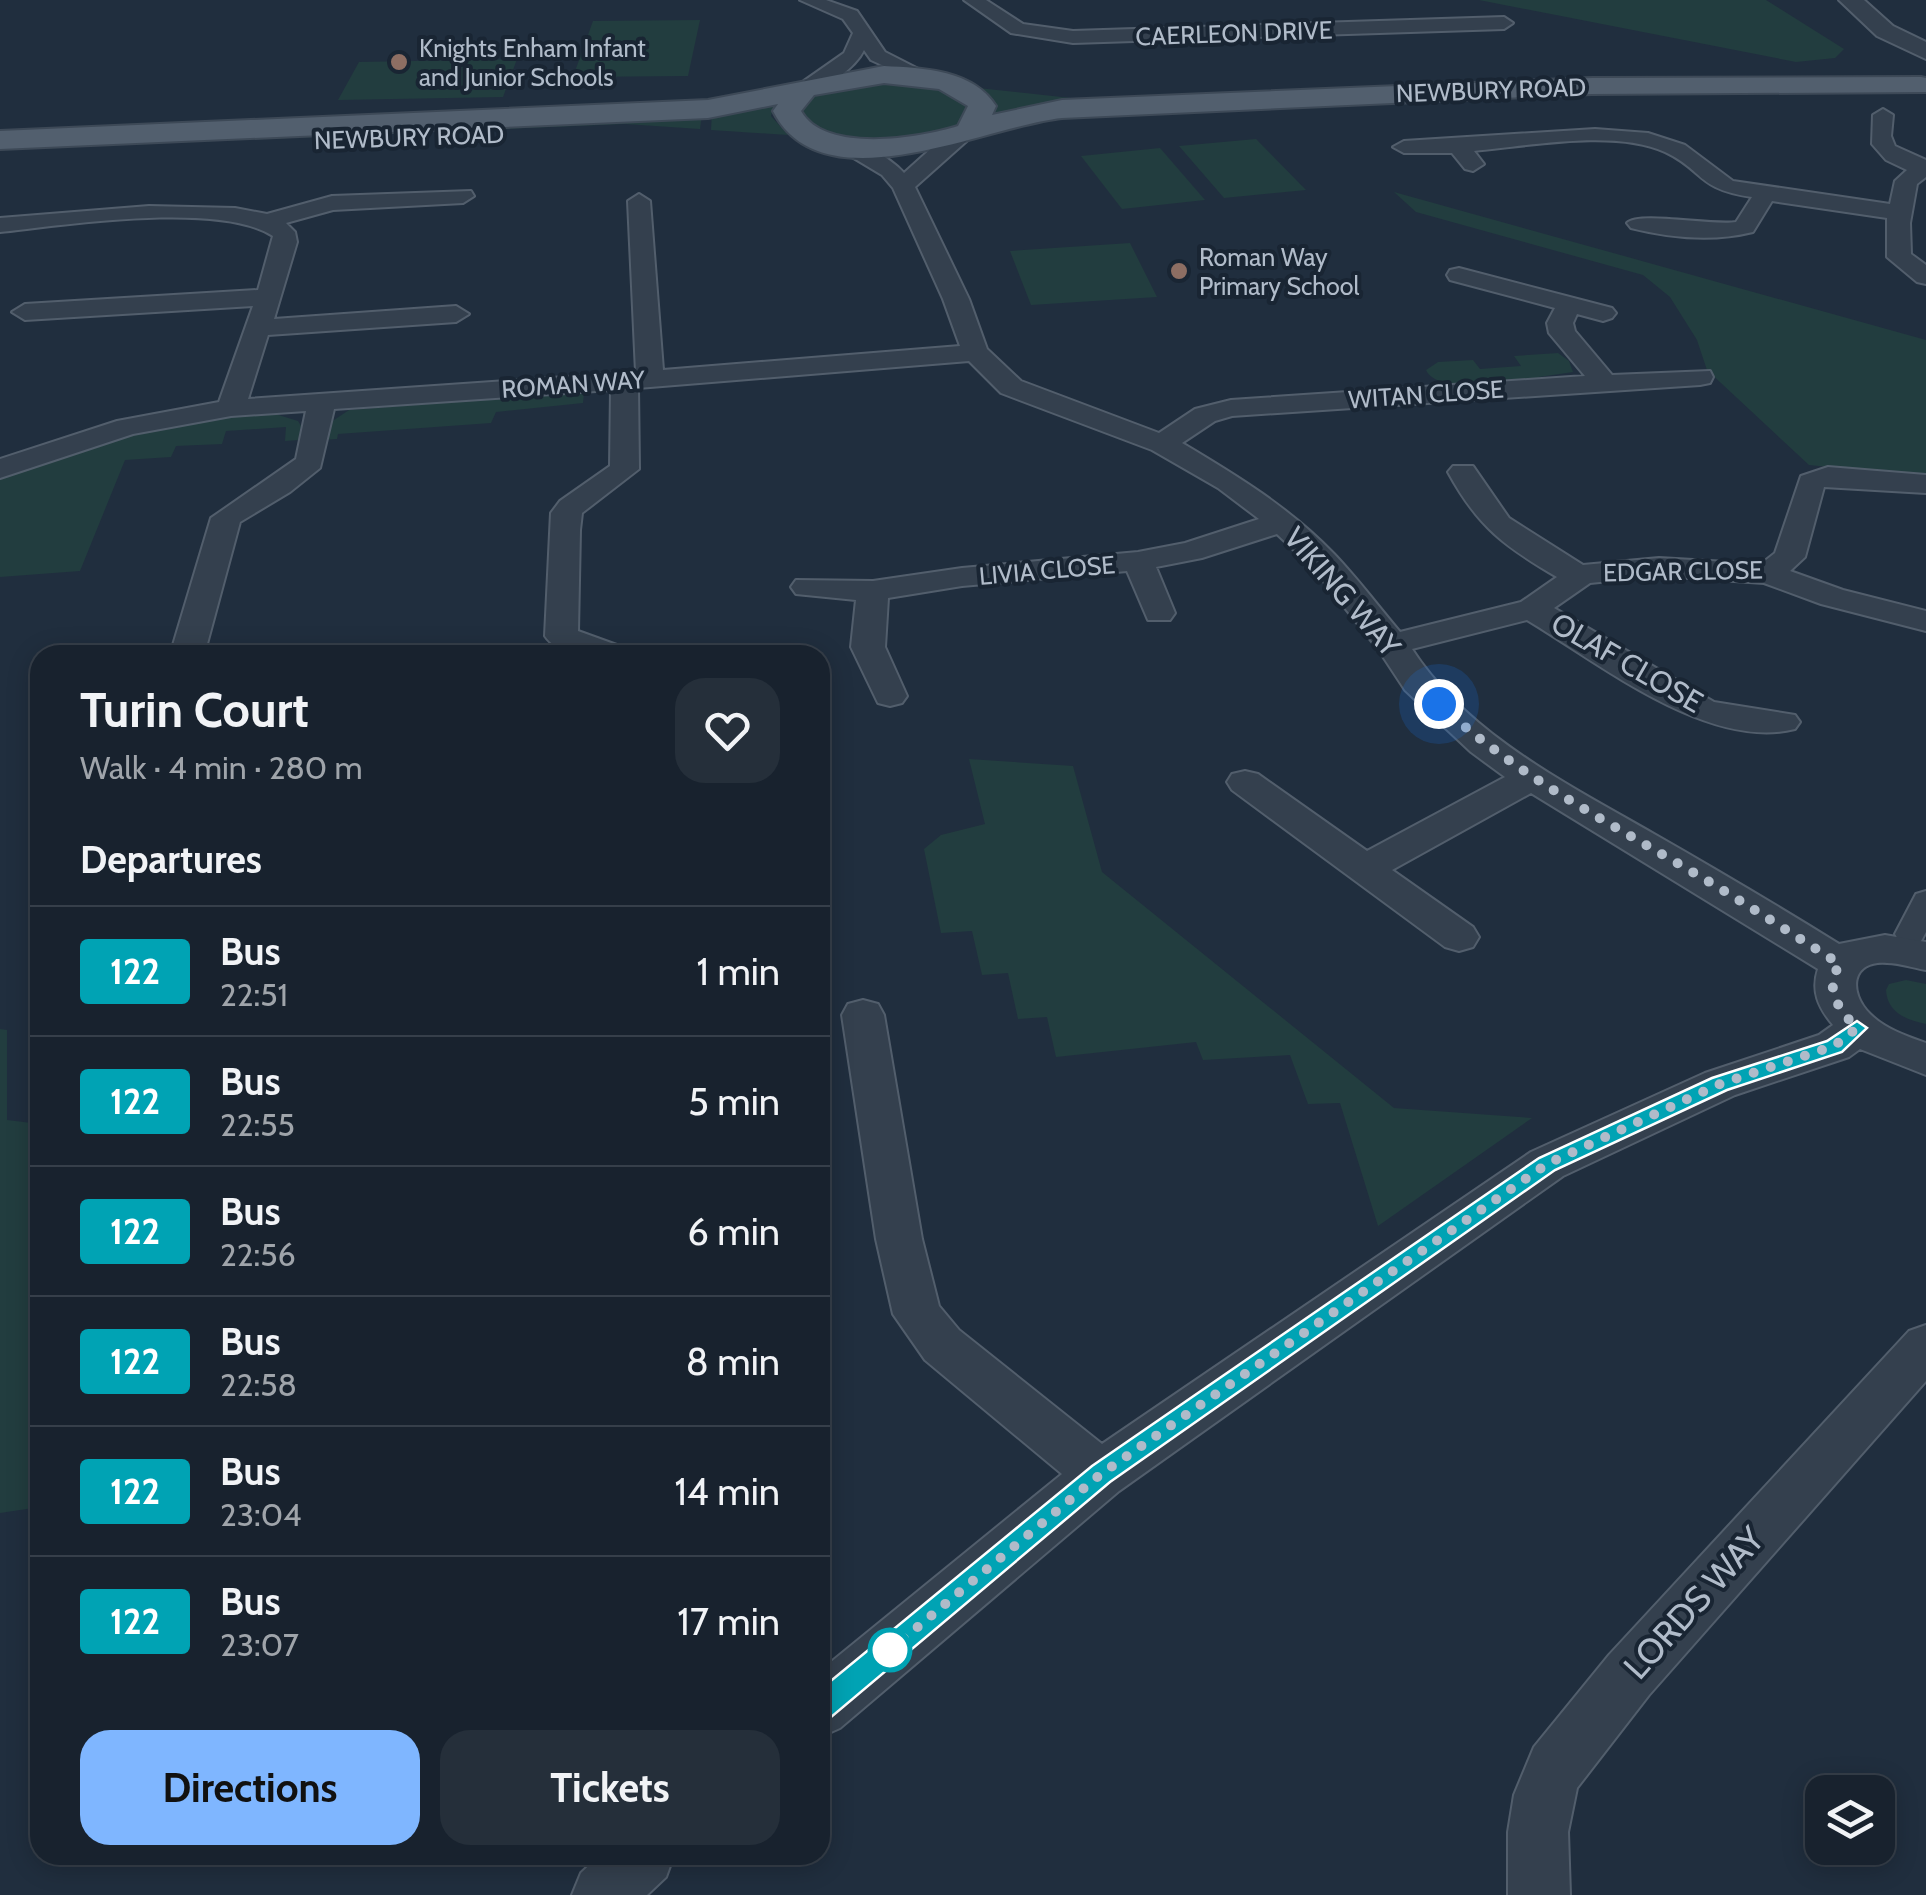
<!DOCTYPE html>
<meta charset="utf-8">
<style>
:root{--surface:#18222e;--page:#252f3a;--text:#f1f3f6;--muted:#9fa4aa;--line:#363f4a;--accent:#7fb6ff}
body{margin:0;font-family:Cabin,sans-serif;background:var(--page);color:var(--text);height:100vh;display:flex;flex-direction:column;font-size:38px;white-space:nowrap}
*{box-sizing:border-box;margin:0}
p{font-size:32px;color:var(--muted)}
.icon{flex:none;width:55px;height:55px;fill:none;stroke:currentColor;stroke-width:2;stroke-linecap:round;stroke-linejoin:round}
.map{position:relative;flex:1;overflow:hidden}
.panel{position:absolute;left:30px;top:645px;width:800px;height:1220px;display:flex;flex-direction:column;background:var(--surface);border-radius:30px;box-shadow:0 5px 25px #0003,0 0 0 2px var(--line)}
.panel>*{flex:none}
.badge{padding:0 20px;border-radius:8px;font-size:35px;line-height:65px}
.buttons{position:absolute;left:1805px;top:1775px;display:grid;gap:20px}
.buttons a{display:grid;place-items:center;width:90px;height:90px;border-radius:20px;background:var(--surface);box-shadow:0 5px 25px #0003,0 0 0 2px var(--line);font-size:50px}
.you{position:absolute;width:50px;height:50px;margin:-25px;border:8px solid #fff;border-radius:50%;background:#1a73e8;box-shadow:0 0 0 15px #1a73e833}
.map>.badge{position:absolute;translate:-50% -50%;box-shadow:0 0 0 5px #fff}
h2{padding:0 50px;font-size:38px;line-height:90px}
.round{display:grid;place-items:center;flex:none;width:105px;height:105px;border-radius:30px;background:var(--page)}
.summary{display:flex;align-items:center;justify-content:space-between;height:170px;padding:0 50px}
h1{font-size:48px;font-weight:700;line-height:75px}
.button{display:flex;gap:20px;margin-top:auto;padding:20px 50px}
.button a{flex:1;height:115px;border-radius:30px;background:var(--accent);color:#111;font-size:40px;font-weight:700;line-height:115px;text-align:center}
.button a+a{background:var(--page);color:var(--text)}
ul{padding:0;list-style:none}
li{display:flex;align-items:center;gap:30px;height:130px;padding:0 50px;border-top:2px solid var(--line)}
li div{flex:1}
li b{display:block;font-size:38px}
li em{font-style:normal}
li .badge{min-width:110px;font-weight:700;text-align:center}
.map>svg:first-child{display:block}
</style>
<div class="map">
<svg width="1926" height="1895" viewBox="0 0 1926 1895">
<rect width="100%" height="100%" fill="#202e3e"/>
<!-- green -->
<g fill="#223d3f">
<polygon points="1479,0 1766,0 1844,49 1835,58 1796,62"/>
<polygon points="700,20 688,76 573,77 593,21"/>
<polygon points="517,59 503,97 338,100 359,62"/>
<polygon points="868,80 940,86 970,106 962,123 954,128 883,142 822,134 795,108 805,96"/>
<polygon points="978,88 1098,101 993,116 992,101"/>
<polygon points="775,101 771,116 788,135 711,130 712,111"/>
<polygon points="702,113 700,129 625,124 0,150 0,145"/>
<polygon points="1256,139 1306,190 1224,198 1179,146"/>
<polygon points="1160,148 1205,200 1122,209 1081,156"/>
<polygon points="1394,192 1926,340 1926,477 1809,465 1707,370 1697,340 1670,297 1643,275 1416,212"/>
<polygon points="1130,243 1157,297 1031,305 1010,251"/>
<path d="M1558,353L1569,361L1573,372L1539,377L1540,380C1514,382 1438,396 1426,370L1438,362L1473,360L1480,369L1521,366L1514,356Z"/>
<polygon points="584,392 583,403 496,412 491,423 338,434 337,439 321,440 325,426 349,410"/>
<path d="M272,413L298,421L301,426L299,440L285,441L286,427L226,431L222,444L176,446L171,457L125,460L80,571L0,577V478C87,443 178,419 272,413Z"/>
<polygon points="969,759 1073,766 1102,872 1394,1108 1532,1118 1378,1226 1340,1103 1308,1104 1290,1055 1203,1060 1196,1042 1056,1057 1047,1017 1018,1019 1008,973 982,975 972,931 941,933 924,849 941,835 985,824"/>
<path d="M1906,980L1926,984V1024C1906,1020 1887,1012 1886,990L1889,984Z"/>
<polygon points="0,1029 7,1030 7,1120 40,1124 40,1507 0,1513"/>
</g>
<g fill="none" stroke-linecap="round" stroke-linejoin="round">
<!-- pedestrian casing -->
<g stroke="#525e6c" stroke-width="4">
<polygon id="pedestrian" points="1926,891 1926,932 1921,941 1910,944 1899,941 1895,934 1916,894"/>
</g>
<!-- minor casing -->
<g stroke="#525e6c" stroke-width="4">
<g id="minor">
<path d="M800,0H826L857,11L885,52L934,77L924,83L917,81L871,60L864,50C856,67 823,93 804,89V81L844,53L853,33L843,19Z"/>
<polygon points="964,0 986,0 1023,24 1073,31 1504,17 1513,23 1504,29 1073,43 1011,33"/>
<path d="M1883,109L1893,115L1891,136L1895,146L1926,160V177L1917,184L1910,223L1911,254L1926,265V284L1917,282L1887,257V218L1772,201L1753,232C1713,242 1671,238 1631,228L1627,223C1639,211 1712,226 1736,222L1752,197C1696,189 1705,171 1665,152C1615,129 1528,146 1474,151L1484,164L1473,171L1465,169L1452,153H1404L1393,147L1404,141L1595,129L1648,133L1685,145L1733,181L1890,204L1895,181L1907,170L1886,160L1872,144L1873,115Z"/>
<path d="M962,127L970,128L973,133L970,138L915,187L969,299L987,349L1021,381L1159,433L1195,409L1231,400L1585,376L1549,333L1547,323L1555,308L1450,280L1447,275L1450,270L1459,268L1612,308L1616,313L1612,318L1603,321L1577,314L1573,323L1575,331L1612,375L1710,371L1713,377L1710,383L1700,385L1232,416L1215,421L1182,443C1236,475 1290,508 1334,554C1357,578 1378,606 1400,632L1521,602L1557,577C1504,546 1478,527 1448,472L1453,466H1473L1509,518L1583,565L1659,558L1761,564L1775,553L1801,476L1828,467L1926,475V493L1824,487L1805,557L1790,571L1843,590L1926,611V631L1821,604L1764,583L1659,576L1590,583L1554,608L1714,702L1795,715L1800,722L1795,729C1708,751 1599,663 1527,620L1412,649C1468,735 1567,784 1654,834C1717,870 1778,906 1839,944L1885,935L1926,942V970C1913,968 1900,963 1887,963C1851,960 1848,992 1870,1014C1885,1029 1906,1036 1926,1043V1075L1860,1049L1849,1057L1735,1095L1563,1176L1119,1491L840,1728L820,1737V1671L1062,1474L925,1360L893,1314L876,1239L842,1015L848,1004L863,1000L878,1004L884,1015L922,1239L939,1306L959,1330L1102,1444L1531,1152L1705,1073L1819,1035L1833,1025C1818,1007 1811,991 1818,969L1531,793L1392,870L1473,927L1479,937L1473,947L1459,951L1445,947L1232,790L1227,782L1232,774L1245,771L1258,774L1367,851L1505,777L1471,752L1405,690L1378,649L1312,567L1277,534L1202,558L1156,567L1175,613L1170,620H1148L1127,571L962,586L888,598L885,647L907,696L902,703L890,706L878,703L851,647L856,600L796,594L791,587L796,580L873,581L962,568L1138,552L1185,543L1259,519L1218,488L1152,450L1001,393L969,361L638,388L639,469L582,513L580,530L578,631L625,648L630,655C604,655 561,660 545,636L551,513L560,501L610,466L611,390L334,409L320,468L290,492L240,522L204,655H170L211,518L296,459L306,411L231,416L133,434L0,478V459L117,421L219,402L253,306L25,320L12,312L25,304L258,290L273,236C219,201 65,225 0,232V218L149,206L235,208L267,214L332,196L471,191L474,196L463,203L333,210L286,223L295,232L297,242L274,319L456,306L469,314L456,322L268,335L248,399L636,372L628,201L639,194L650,201L663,370L960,346L943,299L893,188L882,175L832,145L835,140C855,137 891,158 904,173L954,128Z"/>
<polygon points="1926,1325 1926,1381 1649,1695 1577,1788 1568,1832 1570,1895 1508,1895 1508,1832 1514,1795 1534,1747 1609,1655 1909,1331"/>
<polygon points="600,1855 674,1855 666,1877 647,1895 572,1895 581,1873"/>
</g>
</g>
<!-- tertiary casing -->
<g stroke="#525e6c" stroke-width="4">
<polygon id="tertiary" points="1839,0 1864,0 1893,26 1926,42 1926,59 1877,36"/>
</g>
<!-- primary casing -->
<g stroke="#3d4957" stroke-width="4">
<path id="primary" d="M884,66C924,68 973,70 996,106L992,115L1062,100L1592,78L1921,77L1926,78V92L1592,94L1062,118C985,126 822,208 773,111L778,104L708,118L0,149V131L708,100ZM884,83L939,89L968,106L958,126C920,138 825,154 801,111L814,95Z"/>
</g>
<!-- pedestrian -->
<use href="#pedestrian" fill="#34404e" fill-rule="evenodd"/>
<!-- minor -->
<use href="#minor" fill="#34404e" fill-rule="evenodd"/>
<!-- tertiary -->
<use href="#tertiary" fill="#34404e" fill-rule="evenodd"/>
<!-- primary -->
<use href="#primary" fill="#525f6e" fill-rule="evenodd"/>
</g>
<!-- line -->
<polygon fill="#00a3b4" stroke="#fff" stroke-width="2.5" points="1857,1021 1867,1028 1842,1052 1727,1090 1555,1170 1110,1482 830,1718 820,1722 810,1718 806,1708 810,1698 1092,1466 1539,1158 1712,1078 1827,1041"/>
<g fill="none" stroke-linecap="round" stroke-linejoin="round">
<!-- walk -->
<path stroke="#b0bbc9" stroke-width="10" stroke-dasharray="0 18" d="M890,1650L1101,1474L1547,1164L1720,1084L1834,1046L1857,1028C1839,1010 1823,989 1840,964C1792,934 1745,903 1696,874C1606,821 1516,775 1439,704"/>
</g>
<!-- markers -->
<g fill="#8d6e63" stroke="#192533" stroke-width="4">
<circle cx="399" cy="62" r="10"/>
<circle cx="1179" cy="271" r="10"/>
</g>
<circle fill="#fff" stroke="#00a3b4" stroke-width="5" cx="890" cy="1650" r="20"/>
<g text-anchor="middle" stroke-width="8" stroke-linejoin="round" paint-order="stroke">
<!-- far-street labels -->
<g font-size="25" fill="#b0bbc9" stroke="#192533">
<text transform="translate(1234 33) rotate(-2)" y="9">CAERLEON DRIVE</text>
<text transform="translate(1491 90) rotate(-2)" y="9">NEWBURY ROAD</text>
<text transform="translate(409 137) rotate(-2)" y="9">NEWBURY ROAD</text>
<text transform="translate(573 384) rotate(-4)" y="9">ROMAN WAY</text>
<text transform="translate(1426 394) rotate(-4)" y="9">WITAN CLOSE</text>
<text transform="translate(1047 570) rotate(-5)" y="9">LIVIA CLOSE</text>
<text transform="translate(1683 571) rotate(-1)" y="9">EDGAR CLOSE</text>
</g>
<!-- far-poi labels -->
<g font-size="25" fill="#b0bbc9" stroke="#192533" text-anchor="start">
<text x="419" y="57">Knights Enham Infant<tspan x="419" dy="29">and Junior Schools</tspan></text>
<text x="1199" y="266">Roman Way<tspan x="1199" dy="29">Primary School</tspan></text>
</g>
<!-- street labels -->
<g font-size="30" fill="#b0bbc9" stroke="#192533">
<text transform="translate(1342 592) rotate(49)" y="10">VIKING WAY</text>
<text transform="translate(1627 663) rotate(30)" y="10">OLAF CLOSE</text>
</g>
<!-- near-street labels -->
<g font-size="35" fill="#b0bbc9" stroke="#192533">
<text transform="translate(1694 1603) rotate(-48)" y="12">LORDS WAY</text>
</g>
</g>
</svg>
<div class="buttons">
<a><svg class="icon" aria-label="layers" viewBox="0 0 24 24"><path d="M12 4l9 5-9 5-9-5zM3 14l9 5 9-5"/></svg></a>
</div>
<div class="you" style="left:1439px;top:704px"></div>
<section class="panel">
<div class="summary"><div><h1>Turin Court</h1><p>Walk · 4 min · 280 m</p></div><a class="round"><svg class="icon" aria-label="heart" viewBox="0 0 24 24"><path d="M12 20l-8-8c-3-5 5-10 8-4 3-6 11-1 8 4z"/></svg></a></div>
<h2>Departures</h2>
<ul>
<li><span class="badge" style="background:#00a3b4;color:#fff">122</span><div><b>Bus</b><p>22:51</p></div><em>1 min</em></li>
<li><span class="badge" style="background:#00a3b4;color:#fff">122</span><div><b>Bus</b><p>22:55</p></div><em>5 min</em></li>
<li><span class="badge" style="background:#00a3b4;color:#fff">122</span><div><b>Bus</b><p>22:56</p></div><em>6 min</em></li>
<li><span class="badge" style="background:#00a3b4;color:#fff">122</span><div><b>Bus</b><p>22:58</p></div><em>8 min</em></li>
<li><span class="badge" style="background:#00a3b4;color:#fff">122</span><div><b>Bus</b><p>23:04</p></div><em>14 min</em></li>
<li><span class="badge" style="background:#00a3b4;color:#fff">122</span><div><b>Bus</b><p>23:07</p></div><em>17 min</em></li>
</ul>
<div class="button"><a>Directions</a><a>Tickets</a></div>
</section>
</div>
